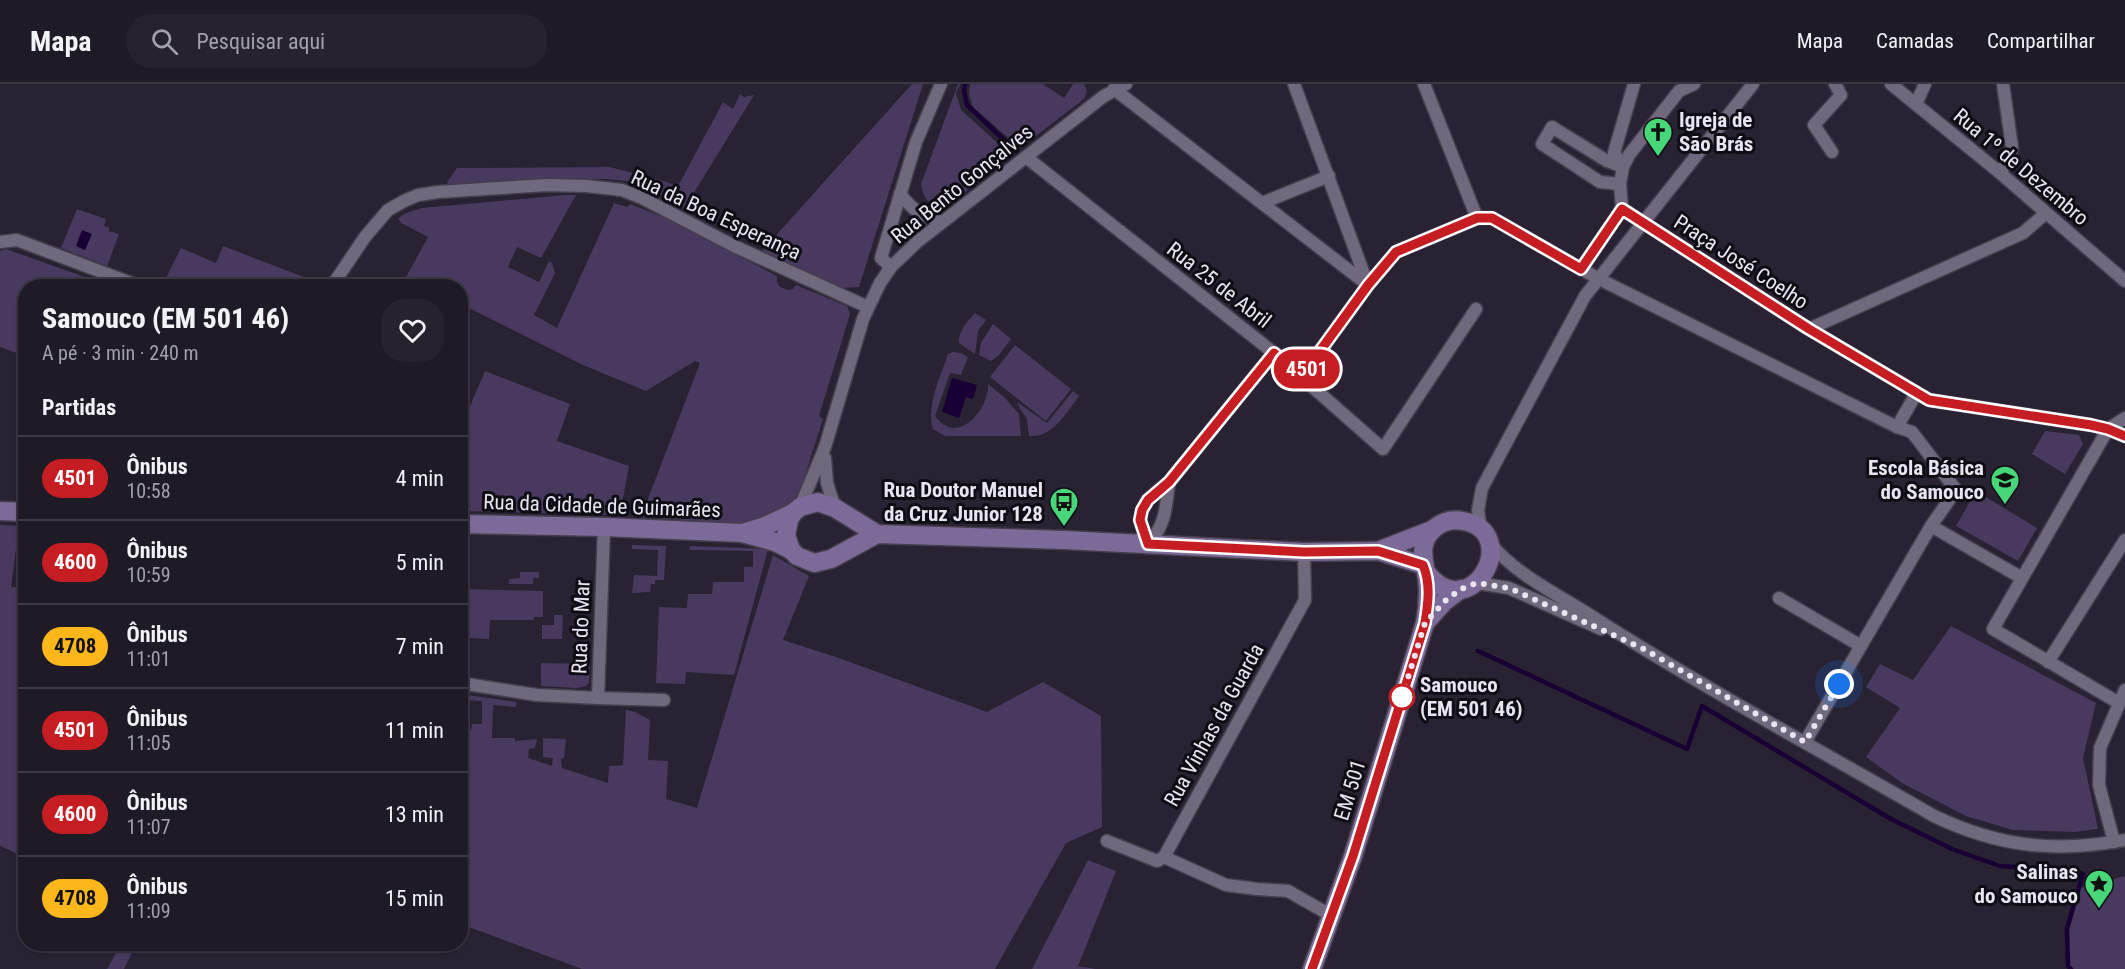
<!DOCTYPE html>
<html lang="pt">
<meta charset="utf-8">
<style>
:root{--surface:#1e1a26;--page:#26232e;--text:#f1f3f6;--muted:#a1a1a7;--line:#3c3843}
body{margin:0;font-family:"Roboto Condensed",sans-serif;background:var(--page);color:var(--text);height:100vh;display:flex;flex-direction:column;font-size:22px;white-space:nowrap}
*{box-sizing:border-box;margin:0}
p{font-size:20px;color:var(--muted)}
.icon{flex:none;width:33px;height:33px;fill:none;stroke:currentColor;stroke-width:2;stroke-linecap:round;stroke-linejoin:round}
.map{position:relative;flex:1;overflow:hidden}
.sheet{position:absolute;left:18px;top:195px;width:450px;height:672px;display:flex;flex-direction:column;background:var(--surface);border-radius:24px;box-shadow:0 2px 4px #0004,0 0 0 2px var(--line)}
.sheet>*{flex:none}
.badge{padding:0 12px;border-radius:20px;font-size:21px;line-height:39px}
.you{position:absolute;width:30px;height:30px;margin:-15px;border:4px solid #fff;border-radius:50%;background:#1a73e8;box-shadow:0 0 0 9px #1a73e833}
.map>.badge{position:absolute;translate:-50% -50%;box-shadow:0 0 0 3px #fff}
h2{padding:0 24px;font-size:22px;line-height:54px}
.round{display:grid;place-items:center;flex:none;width:63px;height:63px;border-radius:24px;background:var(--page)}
.summary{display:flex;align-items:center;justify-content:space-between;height:102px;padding:0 24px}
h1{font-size:28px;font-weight:800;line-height:45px}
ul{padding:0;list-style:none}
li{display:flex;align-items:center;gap:18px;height:84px;padding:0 24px;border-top:2px solid var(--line)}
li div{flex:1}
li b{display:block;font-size:22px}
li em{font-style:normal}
li .badge{min-width:66px;font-weight:700;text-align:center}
header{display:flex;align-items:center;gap:36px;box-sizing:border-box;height:84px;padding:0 30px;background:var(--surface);border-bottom:2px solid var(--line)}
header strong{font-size:28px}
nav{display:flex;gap:33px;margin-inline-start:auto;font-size:21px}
.search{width:420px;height:54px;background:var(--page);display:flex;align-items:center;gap:15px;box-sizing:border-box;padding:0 21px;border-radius:24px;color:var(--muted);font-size:22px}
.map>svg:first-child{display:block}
</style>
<header>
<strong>Mapa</strong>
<div class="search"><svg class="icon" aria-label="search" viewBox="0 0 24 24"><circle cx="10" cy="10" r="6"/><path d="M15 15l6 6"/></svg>Pesquisar aqui</div>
<nav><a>Mapa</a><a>Camadas</a><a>Compartilhar</a></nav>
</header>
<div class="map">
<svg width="2125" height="885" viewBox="0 0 2125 885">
<rect width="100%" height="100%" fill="#282232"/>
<!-- green -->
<g fill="#483a5f">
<polygon points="912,0 923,0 859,203 840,204 762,167"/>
<path d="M958,0H960L956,9L961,26L1011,71L954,117C936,124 924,122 921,100Z"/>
<polygon points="970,0 1043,0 1064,14 1073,0 1084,0 1087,7 1084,15 1020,64 973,23 969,10"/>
<polygon points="740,10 744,13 754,11 684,125 671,120 663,112 637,98 605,95 536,95 449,103 447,98 457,84 609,83 654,94 678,102 723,18 733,25"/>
<path d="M565,111H576L541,174L517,163L508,183L539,198L549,177L552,179L555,189L534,231L557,244L614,119L627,123L630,120L668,135L777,192C776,202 780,203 788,206L793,205L796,201L847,222L850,230L819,332L823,335L803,398L793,419L762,439L741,440L641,433L700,279L695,277L646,307L583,281L461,220L460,202H425L406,193L428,153L401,139L398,134L406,129L422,124Z"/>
<polygon points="77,125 106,135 104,142 110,144 108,147 119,150 107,182 61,164"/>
<polygon points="223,162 322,200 320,202 162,202 181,164 216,179"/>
<polygon points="6,165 110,202 26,202 25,272 0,263 0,167"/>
<path d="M975,229L986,236L978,247L975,270L959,259C958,247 968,237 975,229Z"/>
<polygon points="993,240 1011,255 999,271 991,277 979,271 981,259"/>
<polygon points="1015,261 1071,305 1046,337 990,293"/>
<path d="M953,268L961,269L968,273L961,291L950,289L935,332C957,363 989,326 988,300L1004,313L1019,330L1021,352H945L933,345C926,321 940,294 948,270Z"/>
<path d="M485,287L570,320L557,357L629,382L620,431L461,427C460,394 458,358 469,326C473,313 480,300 485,287Z"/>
<path d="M1073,307L1079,312C1066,329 1053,354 1029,352L1027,335L1020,325L1017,318L1047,339Z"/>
<polygon points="2045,347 2079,351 2083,360 2065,390 2032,370"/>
<polygon points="1976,407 2037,444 2018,477 1956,442"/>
<polygon points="0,441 19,442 11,503 25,504 25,773 0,762"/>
<polygon points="632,461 666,462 664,496 655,496 655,500 651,500 650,508 632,509 634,491 657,492 658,466 632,465"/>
<polygon points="690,462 768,465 734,591 686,588 685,600 656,599 659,523 687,524 688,510 712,510 713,498 744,498 744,483 753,483 753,467 689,466"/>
<polygon points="773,471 809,492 783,556 836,573 987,628 1043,598 1101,632 1102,743 1066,759 995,885 582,885 461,840 461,646 471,646 472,640 482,640 482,617 461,616 461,610 516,618 516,623 493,621 492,654 515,654 515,657 537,655 535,664 529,665 528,674 552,682 553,674 543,673 543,654 566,655 564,674 561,675 562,684 608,699 609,682 623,681 626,626 635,628 650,636 648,676 668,677 666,715 697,724"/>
<polygon points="520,488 539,488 539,494 533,494 533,500 509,500 509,495 520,494"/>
<polygon points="461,505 543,507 543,533 534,533 534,536 490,536 489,555 470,554 470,546 461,545"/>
<polygon points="554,531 563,531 562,555 542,555 542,541 554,541"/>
<polygon points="1951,542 2096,619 2083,674 2098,745 2075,748 2013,746 1966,732 1902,699 1866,673 1900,624 1866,603 1880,580 1913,596"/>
<polygon points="541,579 590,580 589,598 586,602 577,604 541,602"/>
<polygon points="1088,776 1116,787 1078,882 1096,885 1032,885"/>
<polygon points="2125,792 2125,885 2071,885 2068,882 2067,845 2080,804"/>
<polygon points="121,860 136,860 124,885 107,885"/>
</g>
<!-- water -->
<g fill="#190034">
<polygon points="82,146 92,150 85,166 76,162"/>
<polygon points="952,294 977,301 973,315 966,313 959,334 942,328"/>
</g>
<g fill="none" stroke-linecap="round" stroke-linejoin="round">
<!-- stream -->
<g stroke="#190034" stroke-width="4.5">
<polyline points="965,0 964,6 967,21 1016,67"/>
<polyline points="1478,567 1687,665 1702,622 1891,735 1952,765 2000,782 2075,787 2083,790 2067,845 2068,882 2071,885"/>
</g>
<!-- street casing -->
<g stroke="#453f4d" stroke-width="15">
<g id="street">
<polyline points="1294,0 1368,201"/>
<polyline points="1424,0 1477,134"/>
<polyline points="1891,0 1999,88 2125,197"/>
<polyline points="1114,5 1368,201"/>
<polyline points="1916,20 1925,0"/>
<polyline points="1832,68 1814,41 1841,11 1835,0"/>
<polyline points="1026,73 1274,269 1383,365 1476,225"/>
<polyline points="1623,83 1614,69 1634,0"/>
<polyline points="1999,88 2010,76 2012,63 2003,0"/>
<polyline points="1620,100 1600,98 1542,60 1552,43 1607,77 1623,83"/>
<path d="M900,110C914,127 921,132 942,138"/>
<polyline points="1262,119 1329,92"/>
<polyline points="1622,125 1809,245 1929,316 2091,341 2108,345 2125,352"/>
<polyline points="0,158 17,156 139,202"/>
<polyline points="891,183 881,174 916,58 941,0"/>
<polyline points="1581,185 1622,125 1620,100 1623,83 1629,71 1679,7 1694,0"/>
<polyline points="332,202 365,153 388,126 404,117 418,111 438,108 547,101 586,102 622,106 642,114 734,162 868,223"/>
<polyline points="1809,245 2023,149 2046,129"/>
<polyline points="1301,293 1368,201 1396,168 1477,134 1492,134 1599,195 1897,343 1912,348 1956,406 1931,442 1805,658"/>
<polyline points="1897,343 1916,310"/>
<polyline points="825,374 827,399 835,424"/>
<path d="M1169,398C1166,423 1166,441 1148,460L1140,436L1142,426L1147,416L1169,398L1274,269"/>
<polyline points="800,423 825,363 863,235 880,199 891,183 917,158 1104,12 1126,0"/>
<polyline points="1931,442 2022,494"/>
<polyline points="1481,446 1478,426 1482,404 1585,212 1753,0"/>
<path d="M1490,459C1517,492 1561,512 1596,535C1706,605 1821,667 1934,732C1999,763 2055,769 2125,756"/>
<polyline points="1477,499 1509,504 1601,545"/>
<polyline points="1779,514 1861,562"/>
<polyline points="2048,578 2125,456"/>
<polyline points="460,599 537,611 598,614 604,443"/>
<polyline points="598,614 664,616"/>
<polyline points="2119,619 1993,545 2108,345 2125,334"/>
<polyline points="1107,757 1157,777 1164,773 1305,516 1304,468"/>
<polyline points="2114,758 2099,701 2100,664 2125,606"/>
<polyline points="1164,773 1226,801 1257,805 1288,807 1332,832"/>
</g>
</g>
<!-- secondary casing -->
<g stroke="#453f4d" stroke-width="21">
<g id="secondary">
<polyline points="0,427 26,428"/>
<polyline points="460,440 604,443 742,449 775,458 791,466"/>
<polyline points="742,449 765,442 793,429"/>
<polyline points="877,450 835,424 818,418 800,423 793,429 789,436 786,451 791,466 797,472 814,479 831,475 877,450 1064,456 1304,468 1378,467 1423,481"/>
<polyline points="1378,467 1432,446"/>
<polyline points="1425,539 1445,517 1461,505"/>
<path d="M1312,885L1353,772L1425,539C1427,528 1428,518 1428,507C1428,483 1413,460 1436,443C1444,437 1454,435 1463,437C1524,448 1471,546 1426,488"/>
</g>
</g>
<!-- street -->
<use href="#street" stroke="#70697d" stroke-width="12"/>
<!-- secondary -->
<use href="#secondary" stroke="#7c6a98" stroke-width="18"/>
</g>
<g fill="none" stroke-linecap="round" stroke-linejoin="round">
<!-- line casing -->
<g stroke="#fff" stroke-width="14">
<path id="line" d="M1312,885L1353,772L1425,539C1428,520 1431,500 1423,481L1378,467L1304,468L1148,460L1140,436L1142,426L1148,416L1169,398L1274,269L1301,293L1368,201L1396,168L1477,134H1492L1581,185L1622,125L1809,245L1929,316L2091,341L2108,345L2125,352"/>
</g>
<!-- line -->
<use href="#line" stroke="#c61d23" stroke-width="9"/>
<!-- walk -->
<polyline stroke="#e9e5f0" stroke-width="6" stroke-dasharray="0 10.8" points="1402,613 1425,539 1445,517 1461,505 1477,499 1509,504 1642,564 1805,658 1839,600"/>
</g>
<!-- icons -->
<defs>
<g id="church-pin" transform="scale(1.5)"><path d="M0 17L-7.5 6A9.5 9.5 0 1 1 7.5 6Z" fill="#47d779" stroke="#0f0d14"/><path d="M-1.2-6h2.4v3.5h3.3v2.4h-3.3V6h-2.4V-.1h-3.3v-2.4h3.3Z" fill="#111"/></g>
<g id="school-pin" transform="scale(1.5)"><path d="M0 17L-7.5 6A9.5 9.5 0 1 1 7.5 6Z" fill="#47d779" stroke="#0f0d14"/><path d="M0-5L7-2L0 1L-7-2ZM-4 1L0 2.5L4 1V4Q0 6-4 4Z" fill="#111"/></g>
<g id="bus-pin" transform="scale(1.5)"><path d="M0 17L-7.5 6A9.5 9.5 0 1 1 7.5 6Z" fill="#47d779" stroke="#0f0d14"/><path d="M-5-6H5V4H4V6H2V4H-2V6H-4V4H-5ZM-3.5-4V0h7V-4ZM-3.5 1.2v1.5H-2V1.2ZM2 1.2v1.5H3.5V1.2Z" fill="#111"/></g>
<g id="sight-pin" transform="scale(1.5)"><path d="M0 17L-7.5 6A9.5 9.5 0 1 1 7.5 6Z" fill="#47d779" stroke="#0f0d14"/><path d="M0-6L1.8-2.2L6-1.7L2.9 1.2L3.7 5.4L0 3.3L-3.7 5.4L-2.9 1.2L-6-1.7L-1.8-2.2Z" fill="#111"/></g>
</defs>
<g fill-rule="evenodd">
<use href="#church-pin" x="1658" y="48"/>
<use href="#school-pin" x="2005" y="396"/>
<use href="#bus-pin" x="1064" y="418"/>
<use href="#sight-pin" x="2099" y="800"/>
</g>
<!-- markers -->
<circle fill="#fff" stroke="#c61d23" stroke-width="3" cx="1402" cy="613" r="12"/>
<g text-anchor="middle" stroke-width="6" stroke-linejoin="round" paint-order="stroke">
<!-- poi labels -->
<g font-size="21" font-weight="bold" fill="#e9e5f0" stroke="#0f0d14" text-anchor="end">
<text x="1679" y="43" text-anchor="start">Igreja de<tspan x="1679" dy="24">São Brás</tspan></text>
<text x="1984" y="391">Escola Básica<tspan x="1984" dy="24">do Samouco</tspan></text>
<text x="1043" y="413">Rua Doutor Manuel<tspan x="1043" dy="24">da Cruz Junior 128</tspan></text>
<text x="2078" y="795">Salinas<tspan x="2078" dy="24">do Samouco</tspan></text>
</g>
<!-- street labels -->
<g font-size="21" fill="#e9e5f0" stroke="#0f0d14">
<text transform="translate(2021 83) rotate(40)" y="7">Rua 1º de Dezembro</text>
<text transform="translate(962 100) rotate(-39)" y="7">Rua Bento Gonçalves</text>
<text transform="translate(716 131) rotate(25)" y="7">Rua da Boa Esperança</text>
<text transform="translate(1741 178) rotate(33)" y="7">Praça José Coelho</text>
<text transform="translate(1219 201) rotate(38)" y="7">Rua 25 de Abril</text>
<text transform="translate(602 422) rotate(2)" y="7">Rua da Cidade de Guimarães</text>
<text transform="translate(581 543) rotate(-88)" y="7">Rua do Mar</text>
<text transform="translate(1214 641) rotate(-61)" y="7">Rua Vinhas da Guarda</text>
<text transform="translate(1350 706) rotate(-73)" y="7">EM 501</text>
</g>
<!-- stop labels -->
<g font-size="21" font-weight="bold" fill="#e9e5f0" stroke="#0f0d14" text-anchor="start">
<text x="1420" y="608">Samouco<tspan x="1420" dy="24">(EM 501 46)</tspan></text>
</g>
</g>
</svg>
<div class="you" style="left:1839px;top:600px"></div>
<b class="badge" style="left:1307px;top:285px;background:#c61d23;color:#fff">4501</b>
<section class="sheet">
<div class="summary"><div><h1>Samouco (EM 501 46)</h1><p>A pé · 3 min · 240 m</p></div><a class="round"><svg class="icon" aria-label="heart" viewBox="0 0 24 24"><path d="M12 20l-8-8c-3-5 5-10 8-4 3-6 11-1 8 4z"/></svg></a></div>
<h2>Partidas</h2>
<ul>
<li><span class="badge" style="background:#c61d23;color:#fff">4501</span><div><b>Ônibus</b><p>10:58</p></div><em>4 min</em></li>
<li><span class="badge" style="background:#c61d23;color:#fff">4600</span><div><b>Ônibus</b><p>10:59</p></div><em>5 min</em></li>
<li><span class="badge" style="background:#fdb71a;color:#111">4708</span><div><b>Ônibus</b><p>11:01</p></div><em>7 min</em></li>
<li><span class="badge" style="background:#c61d23;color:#fff">4501</span><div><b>Ônibus</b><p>11:05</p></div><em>11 min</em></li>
<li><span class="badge" style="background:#c61d23;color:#fff">4600</span><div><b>Ônibus</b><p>11:07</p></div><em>13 min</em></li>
<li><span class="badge" style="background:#fdb71a;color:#111">4708</span><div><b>Ônibus</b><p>11:09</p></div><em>15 min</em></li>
</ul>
</section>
</div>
